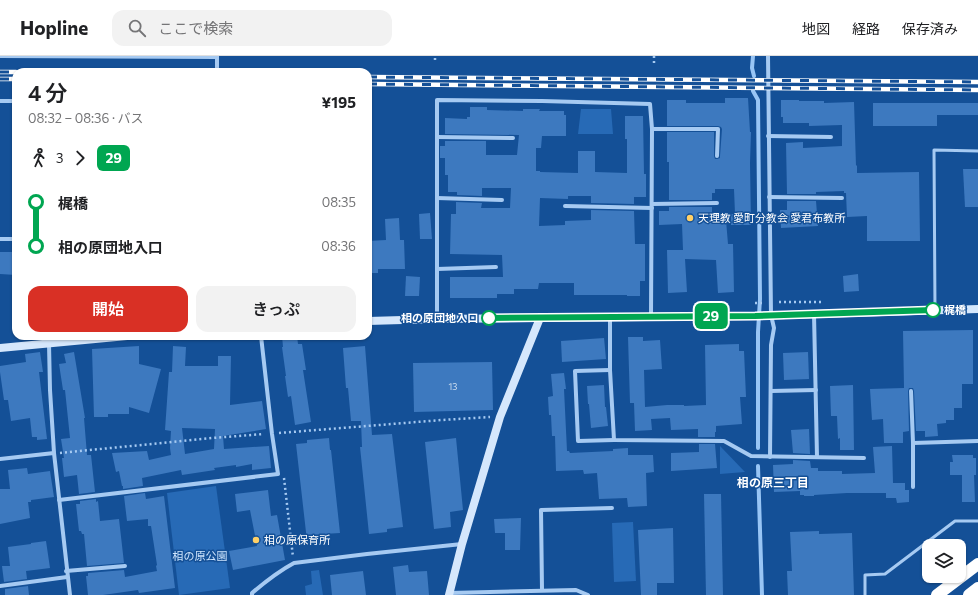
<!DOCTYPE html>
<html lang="ja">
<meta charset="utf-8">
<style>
:root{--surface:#fff;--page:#f2f2f2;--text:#202124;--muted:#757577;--line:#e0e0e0;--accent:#d93025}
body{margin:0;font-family:Commissioner,"Noto Sans JP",sans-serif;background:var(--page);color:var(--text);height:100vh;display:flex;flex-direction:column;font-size:15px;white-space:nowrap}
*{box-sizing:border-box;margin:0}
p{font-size:13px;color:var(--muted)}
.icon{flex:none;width:22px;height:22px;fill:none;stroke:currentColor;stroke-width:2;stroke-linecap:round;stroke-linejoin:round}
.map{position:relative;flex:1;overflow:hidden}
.panel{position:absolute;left:12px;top:12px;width:360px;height:272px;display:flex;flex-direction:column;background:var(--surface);border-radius:12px;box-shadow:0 1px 3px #0004}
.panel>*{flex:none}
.badge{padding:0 8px;border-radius:6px;font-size:14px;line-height:26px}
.tools{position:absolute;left:922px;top:483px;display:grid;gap:8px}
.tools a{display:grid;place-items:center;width:44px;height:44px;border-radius:8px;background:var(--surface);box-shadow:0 1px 3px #0004;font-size:20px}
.map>.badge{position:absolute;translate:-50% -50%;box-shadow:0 0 0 2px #fff}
.legs{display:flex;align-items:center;gap:6px;height:44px;padding:0 16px;font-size:13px}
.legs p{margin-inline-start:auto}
.head{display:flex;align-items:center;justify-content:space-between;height:68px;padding:0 16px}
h1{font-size:22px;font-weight:600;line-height:30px}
.action{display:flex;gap:8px;margin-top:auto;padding:8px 16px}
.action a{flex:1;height:46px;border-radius:12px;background:var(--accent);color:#fff;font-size:16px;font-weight:600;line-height:46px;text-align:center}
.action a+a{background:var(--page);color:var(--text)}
ul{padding:0 16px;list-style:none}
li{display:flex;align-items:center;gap:14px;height:44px;font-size:15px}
li i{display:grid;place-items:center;width:6px;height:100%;margin:0 5px;background:currentColor}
li i::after{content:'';width:10px;height:10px;margin:-5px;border:3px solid;border-radius:50%;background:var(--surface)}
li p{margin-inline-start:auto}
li:first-child i{background:linear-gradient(#0000 50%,currentColor 0)}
li:last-child i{background:linear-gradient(currentColor 50%,#0000 0)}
header{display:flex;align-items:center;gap:24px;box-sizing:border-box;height:56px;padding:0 20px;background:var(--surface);border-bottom:1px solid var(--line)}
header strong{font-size:19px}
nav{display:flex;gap:22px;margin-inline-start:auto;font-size:14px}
.search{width:280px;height:36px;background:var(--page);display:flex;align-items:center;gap:10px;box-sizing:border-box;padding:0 14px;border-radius:12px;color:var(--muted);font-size:15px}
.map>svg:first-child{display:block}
</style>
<header>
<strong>Hopline</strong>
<div class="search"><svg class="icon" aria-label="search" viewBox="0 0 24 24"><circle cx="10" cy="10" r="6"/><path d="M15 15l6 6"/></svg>ここで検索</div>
<nav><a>地図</a><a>経路</a><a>保存済み</a></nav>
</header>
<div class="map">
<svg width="978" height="539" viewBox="0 0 978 539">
<rect width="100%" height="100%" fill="#145097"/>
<!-- green -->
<g fill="#276ab6">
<polygon points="581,53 611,53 613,78 578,78"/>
<polygon points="720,390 745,416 720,418"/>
<polygon points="216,430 230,532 179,539 167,437"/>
<polygon points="633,466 636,525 614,526 612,467"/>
<polygon points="319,514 323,539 306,539 305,530 312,528 311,515"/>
</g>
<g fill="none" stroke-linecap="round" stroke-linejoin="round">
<!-- stream -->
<g stroke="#98c5f5" stroke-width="4">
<polyline points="753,0 752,12 754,20"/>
<polyline points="753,35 758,44 760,243 758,276 758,392"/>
<polyline points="758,410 762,539"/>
</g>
</g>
<!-- building -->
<g fill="#3d79bf" fill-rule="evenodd">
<polygon points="725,42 748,42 750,76 751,76 750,107 751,169 731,169 731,158 735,158 734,133 715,133 715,137 712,137 712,144 669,144 669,106 667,106 667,76 714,76 714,100 715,103 717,103 720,102 720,100 722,73 721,71 718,70 667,70 667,44 686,44 686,47 725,47"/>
<polygon points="781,44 799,44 799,45 824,45 824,47 854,46 856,110 857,109 857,117 919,116 920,185 867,185 867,160 847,161 846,137 844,137 844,135 816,136 816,138 787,138 786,87 803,86 803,92 842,90 842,69 809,70 809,67 783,67 783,61 781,61"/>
<polygon points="873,47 978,47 978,59 937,59 937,70 873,70"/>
<polygon points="470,51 487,51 487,54 523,55 523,53 540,53 539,55 564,55 564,59 566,59 566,80 542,80 541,92 536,92 536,115 540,115 540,116 578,117 578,95 595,95 595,116 627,117 627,83 625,83 625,60 643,60 644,118 646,118 646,141 634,141 634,148 591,147 591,140 568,140 568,143 540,142 539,170 565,169 565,165 591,164 591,154 634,155 635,188 645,188 645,225 640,225 640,240 627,240 627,239 574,239 574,227 539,227 538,233 514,233 514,238 497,238 497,242 450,242 450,221 503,221 502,199 450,198 451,158 456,158 456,146 482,147 481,152 510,152 511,132 482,132 482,140 457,139 457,136 448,136 448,119 445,119 445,102 440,102 440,90 445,90 445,85 486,85 486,99 517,99 519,79 445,78 445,62 467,63 467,61 470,61"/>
<polygon points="963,113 978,113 978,151 965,151"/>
<polygon points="787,145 816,145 818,170 781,172 780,154 787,154"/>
<polygon points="669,151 712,151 712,165 726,164 728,188 733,188 734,236 718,237 716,204 685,203 687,236 668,237 667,194 683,194 682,168 659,169 659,155 669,155"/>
<polygon points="430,157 432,183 420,183 419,158"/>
<polygon points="399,162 400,184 404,184 405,213 378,213 378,217 368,217 368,185 386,184 385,163"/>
<polygon points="0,196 16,196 16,219 0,218"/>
<polygon points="858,218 859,235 844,236 843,220"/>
<polygon points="406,220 420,221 419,240 405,240"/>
<polygon points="973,274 973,328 962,328 962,352 954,352 954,364 946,364 946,367 937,368 938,380 925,381 925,375 916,375 914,335 913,332 909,332 908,335 909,375 903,376 903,387 884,387 883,363 872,364 870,333 904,332 903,275"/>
<polygon points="282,280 297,280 298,288 302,288 306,314 303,314 311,366 295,369 291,340 288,341 285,320 286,320 282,291 283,291"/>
<polygon points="628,281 643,281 643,285 660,284 662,313 644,314 645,351 667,349 684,349 684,350 706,349 705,289 739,288 739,295 744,295 746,341 740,341 742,368 716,370 716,376 715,376 715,381 698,381 698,373 671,374 670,362 651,363 652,374 635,375 634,347 630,347"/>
<polygon points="604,282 606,303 562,306 561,285"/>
<polygon points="139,290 139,308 161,313 149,357 129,351 129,358 108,358 108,361 94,361 92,293"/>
<path d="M173,290L186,291L185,310H218V300H231L230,349L262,345L266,373L223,380L224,393L269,390L271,412L252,414V408L236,411V409L214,412L215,414L182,419L181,414L142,422L143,430L123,433V430H122L119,415L116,416L112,397L147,395L149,404L171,399L170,392L171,375L165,374L169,316H172ZM182,372L215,373L214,393L185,398Z"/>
<polygon points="365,290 372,379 392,378 403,471 387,473 387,476 369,478 360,391 362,391 361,365 351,365 348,332 346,332 343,292"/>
<polygon points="40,296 43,316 39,316 47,383 37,384 37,381 32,381 30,362 11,365 8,344 4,344 0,316 0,310 26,306 25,298"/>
<polygon points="74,296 85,362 84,362 87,399 91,399 95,436 79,438 77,419 64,421 62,402 64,402 61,383 70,382 65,334 63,334 59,308 66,307 64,298"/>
<polygon points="808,296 809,323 784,324 783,297"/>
<polygon points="492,306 493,354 414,356 413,307"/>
<polygon points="564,317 566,333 564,333 567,395 569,395 570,397 613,395 613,393 628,392 628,399 653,399 654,416 646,417 647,450 628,451 627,442 599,443 597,417 584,418 583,414 556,415 555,380 552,380 551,359 549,359 548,341 553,340 551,318"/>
<polygon points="604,329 605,351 606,351 608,370 591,372 589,348 588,348 587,330"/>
<polygon points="853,329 854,394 840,394 840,382 838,383 837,360 831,360 830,330"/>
<polygon points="809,373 810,398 793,397 791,374"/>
<polygon points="329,382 330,394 331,394 340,477 323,478 324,482 307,485 296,388 307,387 307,384"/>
<polygon points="456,382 463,454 450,456 451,471 434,473 425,386"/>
<polygon points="699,388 715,388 717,412 671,415 671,397 699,396"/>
<polygon points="892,390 893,427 905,427 905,434 909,434 909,446 897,447 896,442 886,442 886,437 847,437 814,439 814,440 804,440 804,439 800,439 800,435 774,436 773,409 793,408 793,404 810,405 811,412 818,412 818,415 842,415 842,418 875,417 873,391"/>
<polygon points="952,399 973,399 973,402 976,402 976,419 974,419 975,446 962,446 962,419 950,419 950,406 953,406"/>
<polygon points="27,412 28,418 50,415 54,441 31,444 31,446 28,446 30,462 0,468 0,433 10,433 8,414"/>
<polygon points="268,434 271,460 277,459 285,504 233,514 229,495 257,490 250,454 237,456 235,438"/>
<polygon points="145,437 146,443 164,440 175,532 139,537 138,534 103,539 88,539 86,520 88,520 88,517 124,514 125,521 157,515 156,510 157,509 151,470 148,470 148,463 127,465 124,440"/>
<polygon points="704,438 721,438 723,539 706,539"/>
<polygon points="96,443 96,446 98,445 100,465 119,463 124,507 87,510 84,478 82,478 81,475 79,475 76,448 80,448 80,445"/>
<polygon points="521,462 520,494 505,494 505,477 495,477 494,463"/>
<polygon points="673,472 674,527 657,527 657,539 641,539 638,474"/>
<polygon points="819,475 819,478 852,477 854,539 788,539 787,515 792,515 790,476"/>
<polygon points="46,485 50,512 26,515 27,523 4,526 2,510 10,510 8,491 31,488 31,487"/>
<polygon points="408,509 409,516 427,515 429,539 396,539 393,511"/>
<polygon points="363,515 366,539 332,539 330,519"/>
<polygon points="28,530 29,539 5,539 5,533"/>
</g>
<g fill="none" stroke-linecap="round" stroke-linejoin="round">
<!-- path -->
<g stroke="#a6caf2" stroke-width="2.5" stroke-dasharray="2 3" stroke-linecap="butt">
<polyline points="435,4 435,0"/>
<polyline points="654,7 654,0"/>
<polyline points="779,246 824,246"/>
<polyline points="755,247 764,247"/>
<polyline points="279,377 442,364 490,361"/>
<polyline points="60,397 212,382 264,378"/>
<polyline points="284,422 293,501"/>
</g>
<!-- lane -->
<g stroke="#a6caf2" stroke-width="3">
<polyline points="935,254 934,94 978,95"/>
<polyline points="865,539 865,519 885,518 955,465 978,465"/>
</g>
<!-- street -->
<g stroke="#a6caf2" stroke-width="4">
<polyline points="0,0 217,1"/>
<polyline points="217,0 217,16"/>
<polyline points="768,0 771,259 774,272 771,289 770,401"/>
<polyline points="0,45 16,45"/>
<polyline points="652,73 718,73 717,100"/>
<polyline points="768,80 831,81"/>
<polyline points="437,81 513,82"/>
<polyline points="769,141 842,142"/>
<polyline points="437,142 502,144"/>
<polyline points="652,148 717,147"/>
<polyline points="565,150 652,152"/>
<polyline points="0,183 16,183"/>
<polyline points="437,213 496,211"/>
<polyline points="814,258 817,401"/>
<polyline points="610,262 610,314 614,384 724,385 751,400 864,402"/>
<polyline points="437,263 437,44 542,45 650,48 652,73 651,261"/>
<polyline points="49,288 50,334 54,397 70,539"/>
<polyline points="610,314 575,315 578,385 614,384"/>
<polyline points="771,335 816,334"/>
<polyline points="911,335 913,387 913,431"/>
<polyline points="913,387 978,385"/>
<polyline points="0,403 54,397"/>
<polyline points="59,444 278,418 272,378 261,280"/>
<polyline points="66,515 125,510"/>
<polyline points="0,530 67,521"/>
<polyline points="542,534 541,454 612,452"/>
<polyline points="450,537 576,534 588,539"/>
<path d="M252,539V537C265,526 279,515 294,507L367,498L462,488"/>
</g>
<!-- secondary -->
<g stroke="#d5e7fc" stroke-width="8">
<polyline points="368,265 437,263 755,260 978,253"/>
<polyline points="0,292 127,280"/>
<polyline points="449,539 462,488 500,361 540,262"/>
</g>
<!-- highway -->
<g stroke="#fff" stroke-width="12">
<polyline points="937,539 978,508"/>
<polyline points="969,539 978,532"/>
</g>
<!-- rail casing -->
<g stroke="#fff" stroke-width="4.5">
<g id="rail">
<polyline points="0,16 16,16"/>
<polyline points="368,21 978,26"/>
<polyline points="0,23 16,23"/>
<polyline points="368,28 978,34"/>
</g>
</g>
<!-- rail -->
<use href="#rail" stroke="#145097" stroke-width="3" stroke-dasharray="9" stroke-linecap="butt"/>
</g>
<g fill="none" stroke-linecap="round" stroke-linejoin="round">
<!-- line-1 casing -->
<g stroke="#fff" stroke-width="9">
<polyline id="line-1" points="489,262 755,260 933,254"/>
</g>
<!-- line-1 -->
<use href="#line-1" stroke="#00a651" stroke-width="6"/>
</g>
<!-- markers -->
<g fill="#ffd067" stroke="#145097" stroke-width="1.5">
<circle cx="690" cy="162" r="4"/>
<circle cx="256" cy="484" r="4"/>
</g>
<g fill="#fff" stroke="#00a651" stroke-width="2">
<circle cx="933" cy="254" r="7"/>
<circle cx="489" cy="262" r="7"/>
</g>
<g text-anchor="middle" stroke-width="3" stroke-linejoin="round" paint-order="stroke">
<!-- number labels -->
<g font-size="9" fill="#cedeef">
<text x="453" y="334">13</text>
</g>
<!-- poi labels -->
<g font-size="11" fill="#fff" stroke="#145097" text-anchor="start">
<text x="698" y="166">天理教 愛町分教会 愛君布教所</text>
<text x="264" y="488">相の原保育所</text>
</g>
<!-- stop labels -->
<g font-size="11" font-weight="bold" fill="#fff" stroke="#145097" text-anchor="start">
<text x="944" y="258">梶橋</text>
<text x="478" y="266" text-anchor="end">相の原団地入口</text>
</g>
<!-- park labels -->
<g font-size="11" fill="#cde4fd" stroke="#145097">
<text x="200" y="504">相の原公園</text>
</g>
<!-- neighbourhood labels -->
<g font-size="12" font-weight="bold" fill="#fff" stroke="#145097">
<text x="773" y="431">相の原三丁目</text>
</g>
</g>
</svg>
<div class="tools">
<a><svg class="icon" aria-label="layers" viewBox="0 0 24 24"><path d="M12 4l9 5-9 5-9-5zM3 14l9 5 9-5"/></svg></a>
</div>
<b class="badge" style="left:711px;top:260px;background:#00a651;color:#fff">29</b>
<section class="panel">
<div class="head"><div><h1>4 分</h1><p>08:32 – 08:36 · バス</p></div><b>¥195</b></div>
<div class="legs"><svg class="icon" aria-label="walk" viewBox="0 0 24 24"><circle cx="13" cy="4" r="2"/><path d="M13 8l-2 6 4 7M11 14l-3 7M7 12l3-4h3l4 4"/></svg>3<svg class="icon" aria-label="forward" viewBox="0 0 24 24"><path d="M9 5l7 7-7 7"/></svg><b class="badge" style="background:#00a651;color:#fff">29</b></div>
<ul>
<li><i style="color:#00a651"></i><b>梶橋</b><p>08:35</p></li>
<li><i style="color:#00a651"></i><b>相の原団地入口</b><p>08:36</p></li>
</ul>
<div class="action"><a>開始</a><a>きっぷ</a></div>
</section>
</div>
